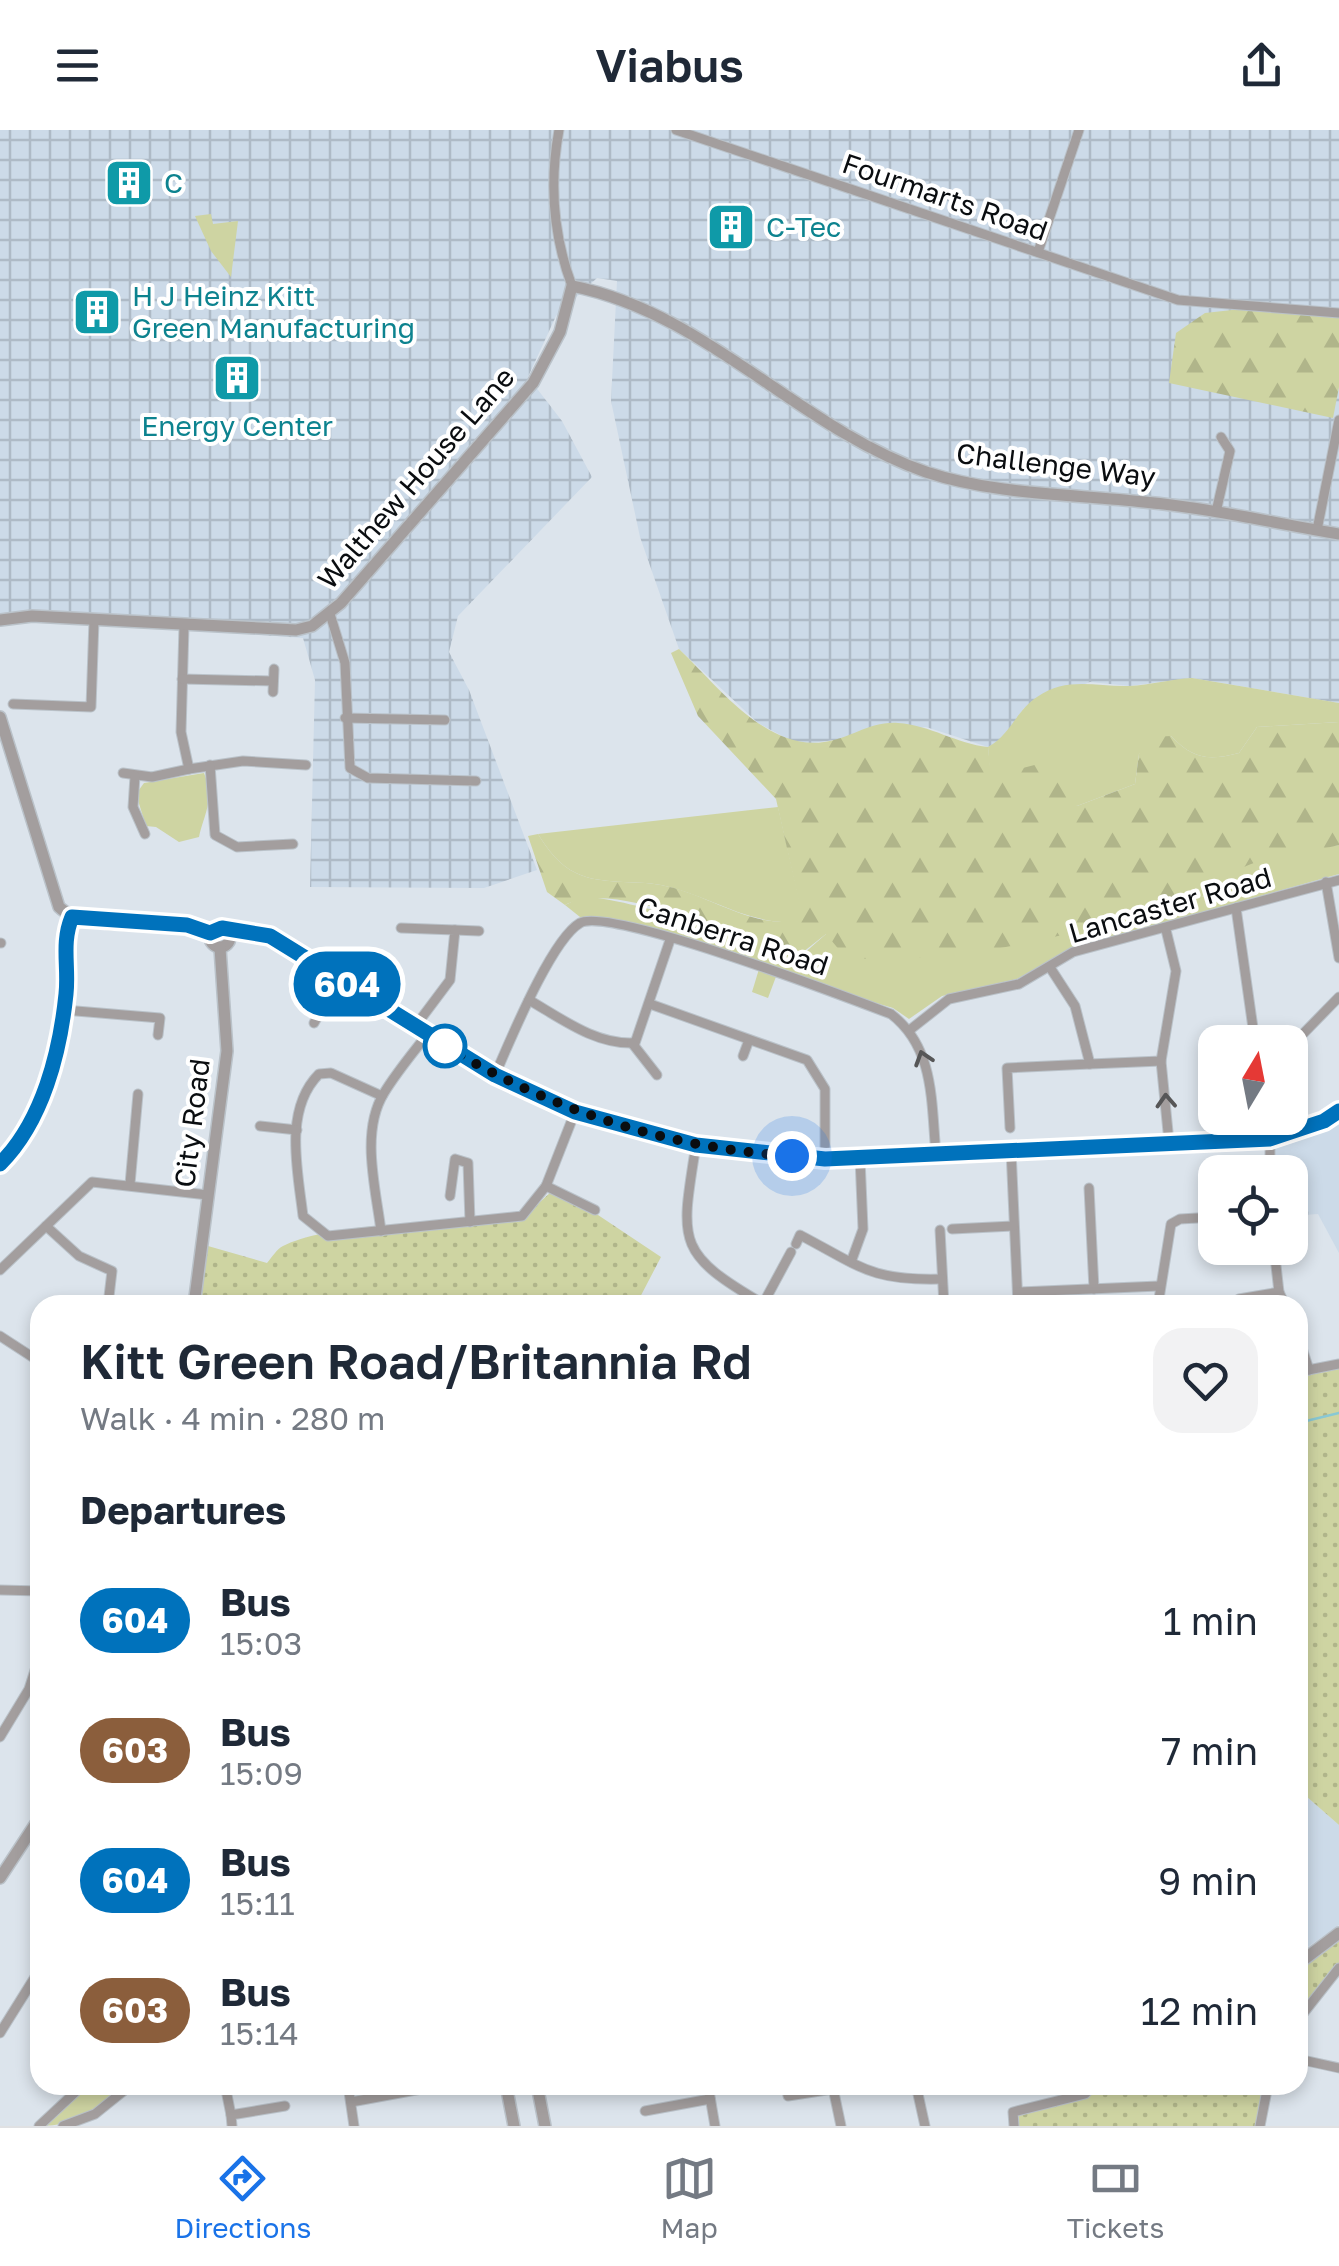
<!DOCTYPE html>
<meta charset="utf-8">
<style>
:root{--surface:#fff;--page:#f2f2f3;--text:#1f2937;--muted:#747a83;--line:#e0e1e3;--accent:#1a73e8}
body{margin:0;font-family:"Golos Text",sans-serif;background:var(--page);color:var(--text);height:100vh;display:flex;flex-direction:column;font-size:38px;white-space:nowrap}
*{box-sizing:border-box;margin:0}
p{font-size:32px;color:var(--muted)}
.icon{flex:none;width:55px;height:55px;fill:none;stroke:currentColor;stroke-width:2;stroke-linecap:round;stroke-linejoin:round}
.map{position:relative;flex:1;overflow:hidden}
.side{position:absolute;left:30px;top:1165px;width:1278px;height:800px;display:flex;flex-direction:column;background:var(--surface);border-radius:30px;box-shadow:0 5px 15px #0003}
.side>*{flex:none}
.badge{padding:0 20px;border-radius:32px;font-size:35px;line-height:65px}
.needle{width:65px;rotate:10deg}
.fabs{position:absolute;left:1198px;top:895px;display:grid;gap:20px}
.fabs a{display:grid;place-items:center;width:110px;height:110px;border-radius:20px;background:var(--surface);box-shadow:0 5px 15px #0003;font-size:50px}
.you{position:absolute;width:50px;height:50px;margin:-25px;border:8px solid #fff;border-radius:50%;background:#1a73e8;box-shadow:0 0 0 15px #1a73e833}
.map>.badge{position:absolute;translate:-50% -50%;box-shadow:0 0 0 5px #fff}
h2{padding:0 50px;font-size:38px;line-height:90px}
.round{display:grid;place-items:center;flex:none;width:105px;height:105px;border-radius:30px;background:var(--page)}
.overview{display:flex;align-items:center;justify-content:space-between;height:170px;padding:0 50px}
h1{font-size:48px;font-weight:600;line-height:75px}
ul{padding:0;list-style:none}
li{display:flex;align-items:center;gap:30px;height:130px;padding:0 50px}
li div{flex:1}
li b{display:block;font-size:38px}
li em{font-style:normal}
li .badge{min-width:110px;font-weight:700;text-align:center}
header{display:flex;justify-content:space-between;align-items:center;height:130px;padding:0 50px;background:var(--surface);font-size:45px;font-weight:600}
.tabs{display:flex;justify-content:space-around;align-items:center;height:140px;border-top:2px solid var(--line);background:var(--surface);font-size:28px;color:var(--muted)}
.tabs a{display:grid;justify-items:center;gap:5px}
.tabs .active{color:var(--accent)}
.map>svg:first-child{display:block}
</style>
<header><svg class="icon" aria-label="menu" viewBox="0 0 24 24"><path d="M4 6h16M4 12h16M4 18h16"/></svg>Viabus<svg class="icon" aria-label="share" viewBox="0 0 24 24"><path d="M12 15V3M7 8l5-5 5 5M5 13v7h14v-7"/></svg></header>
<div class="map">
<svg width="1339" height="1996" viewBox="0 0 1339 1996">
<defs>
<pattern id="industrial-grid" width="8" height="8" patternUnits="userSpaceOnUse" patternTransform="scale(2.5)"><rect width="8" height="8" fill="#ccdae8"/><path d="M0 4h8M4 0v8" fill="none" stroke="#aebac6"/></pattern>
<pattern id="forest-firs" width="22" height="20" patternUnits="userSpaceOnUse" patternTransform="scale(2.5)"><rect width="22" height="20" fill="#ced4a2"/><path d="M5 1l3.5 6h-7zM16 11l3.5 6h-7z" fill="#b0b58a"/></pattern>
<pattern id="park-dots" width="8" height="8" patternUnits="userSpaceOnUse" patternTransform="scale(2.5)"><rect width="8" height="8" fill="#ced4a2"/><path d="M2 2h.1M6 6h.1" fill="none" stroke="#b0b58a" stroke-width="1.8" stroke-linecap="round"/></pattern>
</defs>
<rect width="100%" height="100%" fill="#dce4ec"/>
<!-- built -->
<g fill="#ccdae8">
<polygon points="1339,992 1339,1123 1318,1084 1290,1086 1290,1042 1274,1042 1273,1019"/>
<polygon points="1298,1659 1339,1695 1339,1795 1298,1824"/>
</g>
<!-- industrial -->
<polygon fill="url(#industrial-grid)" points="0,0 1339,0 1339,573 1192,548 1130,556 1090,552 1024,578 1002,610 988,617 926,597 799,615 758,593 679,519 640,407 611,271 617,151 597,148 556,186 528,247 562,291 592,347 458,486 449,522 469,560 537,740 484,758 310,757 315,550 303,508 0,486"/>
<!-- grass -->
<g fill="#ced4a2">
<polygon points="211,84 213,94 238,91 231,147 211,121 195,86"/>
<path d="M1192,548L1339,573V592L1257,597L1239,623C1208,631 1193,629 1171,606L1139,624L1135,654L1077,676L990,646L988,617C1010,605 1016,581 1037,567C1067,546 1096,557 1129,556C1150,555 1172,549 1192,548Z"/>
<path d="M204,643C215,670 204,684 199,707L179,712L156,697L146,696L136,664L144,653Z"/>
<path d="M778,677L804,791C753,799 710,765 661,755C635,750 600,755 576,743C559,735 548,720 538,704Z"/>
<path d="M1339,715V744L1070,819L1017,849L942,866L909,889L893,878L777,844L768,868L752,862L759,839L615,791H585L565,775C572,772 579,767 586,767C622,767 771,812 793,833L826,804L1101,794L1205,766L1222,748L1257,728Z"/>
<path d="M86,1955H128C99,1979 78,1996 39,1996Z"/>
</g>
<!-- forest -->
<g fill="url(#forest-firs)">
<polygon points="1241,179 1339,188 1339,257 1333,288 1169,253 1176,203 1205,183"/>
<path d="M679,519C717,555 766,621 824,612C850,609 870,591 898,593C930,595 957,614 988,617L991,646L1054,630L1077,676L1135,654L1139,624L1152,607L1171,606C1193,629 1208,631 1239,623L1257,597L1339,592V715C1285,728 1246,722 1205,766C1081,800 977,836 846,828L826,804L793,830C738,810 618,748 565,775L547,762L528,706L538,704C548,720 559,735 576,743C600,755 635,750 661,755C709,764 754,801 803,790L776,669L698,586L671,523Z"/>
</g>
<!-- park -->
<g fill="url(#park-dots)">
<path d="M551,1062L598,1085L661,1127L636,1175H194L201,1114L267,1133C272,1127 277,1119 283,1116C332,1091 461,1091 518,1092Z"/>
<polygon points="1339,1232 1339,1695 1298,1659 1298,1242"/>
<polygon points="1339,1804 1339,1837 1298,1898 1298,1833"/>
<polygon points="1090,1955 1268,1955 1259,1996 1016,1996 1013,1982 1088,1961"/>
</g>
<g fill="none" stroke-linecap="round" stroke-linejoin="round">
<!-- stream -->
<polyline stroke="#89c8d4" stroke-width="2.5" points="1298,1293 1339,1283"/>
<!-- minor casing -->
<g stroke="#bac2c9" stroke-width="11">
<g id="minor">
<path d="M559,0C549,54 553,105 572,156"/>
<polyline points="676,0 1178,170 1339,183"/>
<polyline points="1038,122 1079,0"/>
<polyline points="1216,382 1230,321 1221,307"/>
<polyline points="1317,400 1339,290"/>
<polyline points="330,484 345,533 350,638 368,648 476,651"/>
<polyline points="184,496 181,602 189,639 243,631 306,635"/>
<polyline points="182,549 273,551"/>
<polyline points="273,562 274,539"/>
<polyline points="13,574 91,577 94,490"/>
<polyline points="345,588 445,590"/>
<polyline points="210,635 215,705 237,717 293,714"/>
<polyline points="123,643 152,647 189,639"/>
<polyline points="135,646 133,677 145,704"/>
<polyline points="1326,752 1339,828"/>
<polyline points="1236,778 1255,912"/>
<polyline points="401,798 455,800 450,850 414,898"/>
<polyline points="455,800 479,801"/>
<polyline points="1166,800 1176,841 1161,931 1169,1012"/>
<polyline points="0,813 1,813"/>
<polyline points="1051,839 1075,876 1090,934 1161,931"/>
<path d="M529,870C562,889 596,915 635,913L670,810"/>
<polyline points="650,874 807,930 825,959 825,1029"/>
<polyline points="64,880 160,888 158,905"/>
<polyline points="314,893 339,849"/>
<polyline points="911,899 949,869 1019,854 1073,822 1339,750"/>
<polyline points="1289,912 1297,910 1339,867"/>
<polyline points="632,913 657,945"/>
<polyline points="743,926 749,910"/>
<path d="M495,945C510,911 551,810 580,793C609,776 846,867 891,884C935,918 931,972 936,1024"/>
<path d="M382,966L331,943L319,944C283,980 298,1042 303,1086L328,1106L522,1086L546,1056L575,982"/>
<polyline points="260,996 297,1000"/>
<polyline points="1010,998 1007,938 1090,934"/>
<path d="M696,1015C680,1114 676,1123 765,1175"/>
<polyline points="1011,1020 1018,1175"/>
<polyline points="1270,1042 1270,1009"/>
<polyline points="130,1054 138,964"/>
<polyline points="546,1056 595,1080"/>
<polyline points="1089,1058 1094,1159"/>
<polyline points="450,1066 455,1029 468,1033 470,1092"/>
<polyline points="1290,1084 1303,1083"/>
<polyline points="46,1096 79,1126 112,1141 108,1175"/>
<polyline points="952,1099 1013,1096"/>
<polyline points="940,1100 944,1175"/>
<path d="M381,1101C376,1059 360,1002 384,963C396,943 412,924 426,906"/>
<path d="M796,1114L800,1105C861,1137 871,1151 942,1149"/>
<polyline points="1274,1118 1279,1162 1285,1175"/>
<polyline points="851,1132 863,1099 860,1028"/>
<polyline points="0,1140 92,1052 208,1065"/>
<polyline points="1020,1162 1159,1156"/>
<polyline points="1239,1169 1279,1162"/>
<polyline points="763,1174 791,1122"/>
<polyline points="1158,1175 1171,1094 1180,1089 1215,1087"/>
<polyline points="0,1206 40,1232"/>
<polyline points="1298,1206 1309,1240"/>
<polyline points="1298,1242 1339,1234"/>
<polyline points="0,1460 40,1461"/>
<polyline points="0,1607 29,1559 37,1534"/>
<polyline points="37,1721 40,1723"/>
<polyline points="1298,1890 1339,1838"/>
<polyline points="0,1903 40,1839"/>
<polyline points="1298,1929 1339,1938"/>
<polyline points="225,1955 231,1985"/>
<polyline points="348,1955 354,1996"/>
<polyline points="708,1955 715,1996"/>
<polyline points="786,1955 788,1966 833,1959"/>
<polyline points="916,1955 925,1996"/>
<polyline points="833,1958 841,1996"/>
<polyline points="351,1972 443,1955"/>
<polyline points="645,1981 710,1969"/>
<polyline points="39,1996 83,1955"/>
<polyline points="63,1996 95,1984 131,1955"/>
<polyline points="232,1996 231,1985 285,1976"/>
<polyline points="1014,1996 1013,1982 1085,1964 1093,1955"/>
<polyline points="1260,1996 1268,1955"/>
</g>
</g>
<!-- tertiary casing -->
<g stroke="#bac2c9" stroke-width="14">
<g id="tertiary">
<path d="M0,490L32,486L296,500L312,496L341,473L533,253L560,202L572,156C707,183 799,298 926,342C995,365 1073,364 1144,372C1209,378 1274,393 1339,404"/>
<path d="M0,587L59,777C89,806 168,786 210,803"/>
<circle cx="220" cy="807" r="10"/>
<polyline points="228,801 261,804 283,813 495,945 575,982 696,1015 825,1029 1270,1009 1339,981"/>
<path d="M0,1034C43,991 60,922 66,863C69,836 61,813 72,787"/>
<polyline points="194,1175 227,921 220,818"/>
<polyline points="0,1748 40,1687"/>
<polyline points="1298,1834 1339,1803"/>
<polyline points="506,1955 514,1996"/>
<polyline points="537,1955 545,1996"/>
</g>
</g>
<!-- minor -->
<use href="#minor" stroke="#a39e9e" stroke-width="9"/>
<!-- tertiary -->
<use href="#tertiary" stroke="#a39e9e" stroke-width="11"/>
</g>
<!-- one-way arrows -->
<defs><path id="oneway-chevron" d="M-2-3.5L2.5 0L-2 3.5" fill="none" stroke-width="1.6" stroke-linecap="round" stroke-linejoin="round" transform="scale(2.5)"/></defs>
<g stroke="#565657">
<use href="#oneway-chevron" transform="translate(923 928) rotate(-108)"/>
<use href="#oneway-chevron" transform="translate(1166 971) rotate(-93)"/>
</g>
<g fill="none" stroke-linecap="round" stroke-linejoin="round">
<!-- line casing -->
<g stroke="#fff" stroke-width="22">
<path id="line" d="M0,1034C43,991 60,922 66,864C69,837 61,813 72,787L187,795L210,803L222,798L270,806L495,945L575,982L696,1015L825,1029L1270,1009L1324,991L1339,981"/>
</g>
<!-- line -->
<use href="#line" stroke="#0072bc" stroke-width="15"/>
<!-- walk -->
<path stroke="#0a0d10" stroke-width="10" stroke-dasharray="0 18" d="M445,916C553,981 667,1018 792,1026"/>
</g>
<!-- icons -->
<defs>
<g id="building-square" transform="scale(2.5)"><rect x="-9" y="-9" width="18" height="18" rx="4" fill="#0f9aa8" stroke="#fff"/><path d="M-4-6H4V6H1V3H-1V6H-4ZM-2.5-4.3h1.7v1.8h-1.7ZM.8-4.3h1.7v1.8H.8ZM-2.5-1h1.7V.8h-1.7ZM.8-1h1.7V.8H.8Z" fill="#fff"/></g>
</defs>
<g fill-rule="evenodd">
<use href="#building-square" x="129" y="53"/>
<use href="#building-square" x="731" y="97"/>
<use href="#building-square" x="97" y="182"/>
<use href="#building-square" x="237" y="248"/>
</g>
<!-- markers -->
<circle fill="#fff" stroke="#0072bc" stroke-width="5" cx="445" cy="916" r="20"/>
<g text-anchor="middle" stroke-width="8" stroke-linejoin="round" paint-order="stroke">
<!-- culture labels -->
<g font-size="28" fill="#0d838f" stroke="#fff" text-anchor="start">
<text x="164" y="63">C</text>
<text x="766" y="107">C-Tec</text>
<text x="132" y="176">H J Heinz Kitt<tspan x="132" dy="32">Green Manufacturing</tspan></text>
<text x="237" y="306" text-anchor="middle">Energy Center</text>
</g>
<!-- street labels -->
<g font-size="28" fill="#0a0d10" stroke="#fff">
<text transform="translate(945 67) rotate(19)" y="10">Fourmarts Road</text>
<text transform="translate(1056 335) rotate(7)" y="10">Challenge Way</text>
<text transform="translate(416 348) rotate(-49)" y="10">Walthew House Lane</text>
<text transform="translate(1170 775) rotate(-16)" y="10">Lancaster Road</text>
<text transform="translate(733 806) rotate(18)" y="10">Canberra Road</text>
<text transform="translate(192 993) rotate(-83)" y="10">City Road</text>
</g>
</g>
</svg>
<div class="fabs">
<a><svg class="needle" viewBox="-14 -14 28 28"><path d="M0-13l5 13h-10z" fill="#e53935"/><path d="M0 13l5-13h-10z" fill="#747a83"/></svg></a>
<a><svg class="icon" aria-label="locate" viewBox="0 0 24 24"><circle cx="12" cy="12" r="6"/><path d="M12 2v4M12 18v4M2 12h4M18 12h4"/></svg></a>
</div>
<div class="you" style="left:792px;top:1026px"></div>
<b class="badge" style="left:347px;top:854px;background:#0072bc;color:#fff">604</b>
<section class="side">
<div class="overview"><div><h1>Kitt Green Road/Britannia Rd</h1><p>Walk · 4 min · 280 m</p></div><a class="round"><svg class="icon" aria-label="heart" viewBox="0 0 24 24"><path d="M12 20l-8-8c-3-5 5-10 8-4 3-6 11-1 8 4z"/></svg></a></div>
<h2>Departures</h2>
<ul>
<li><span class="badge" style="background:#0072bc;color:#fff">604</span><div><b>Bus</b><p>15:03</p></div><em>1 min</em></li>
<li><span class="badge" style="background:#8b5e3c;color:#fff">603</span><div><b>Bus</b><p>15:09</p></div><em>7 min</em></li>
<li><span class="badge" style="background:#0072bc;color:#fff">604</span><div><b>Bus</b><p>15:11</p></div><em>9 min</em></li>
<li><span class="badge" style="background:#8b5e3c;color:#fff">603</span><div><b>Bus</b><p>15:14</p></div><em>12 min</em></li>
</ul>
</section>
</div>
<nav class="tabs">
<a class="active"><svg class="icon" aria-label="directions" viewBox="0 0 24 24"><path d="M12 3l9 9-9 9-9-9zM9 14v-3h6M13 9l2 2-2 2"/></svg>Directions</a>
<a><svg class="icon" aria-label="map" viewBox="0 0 24 24"><path d="M3 6l6-2 6 2 6-2v14l-6 2-6-2-6 2zM9 4v14M15 6v14"/></svg>Map</a>
<a><svg class="icon" aria-label="tickets" viewBox="0 0 24 24"><path d="M3 7h18v10H3zM15 7v10"/></svg>Tickets</a>
</nav>
